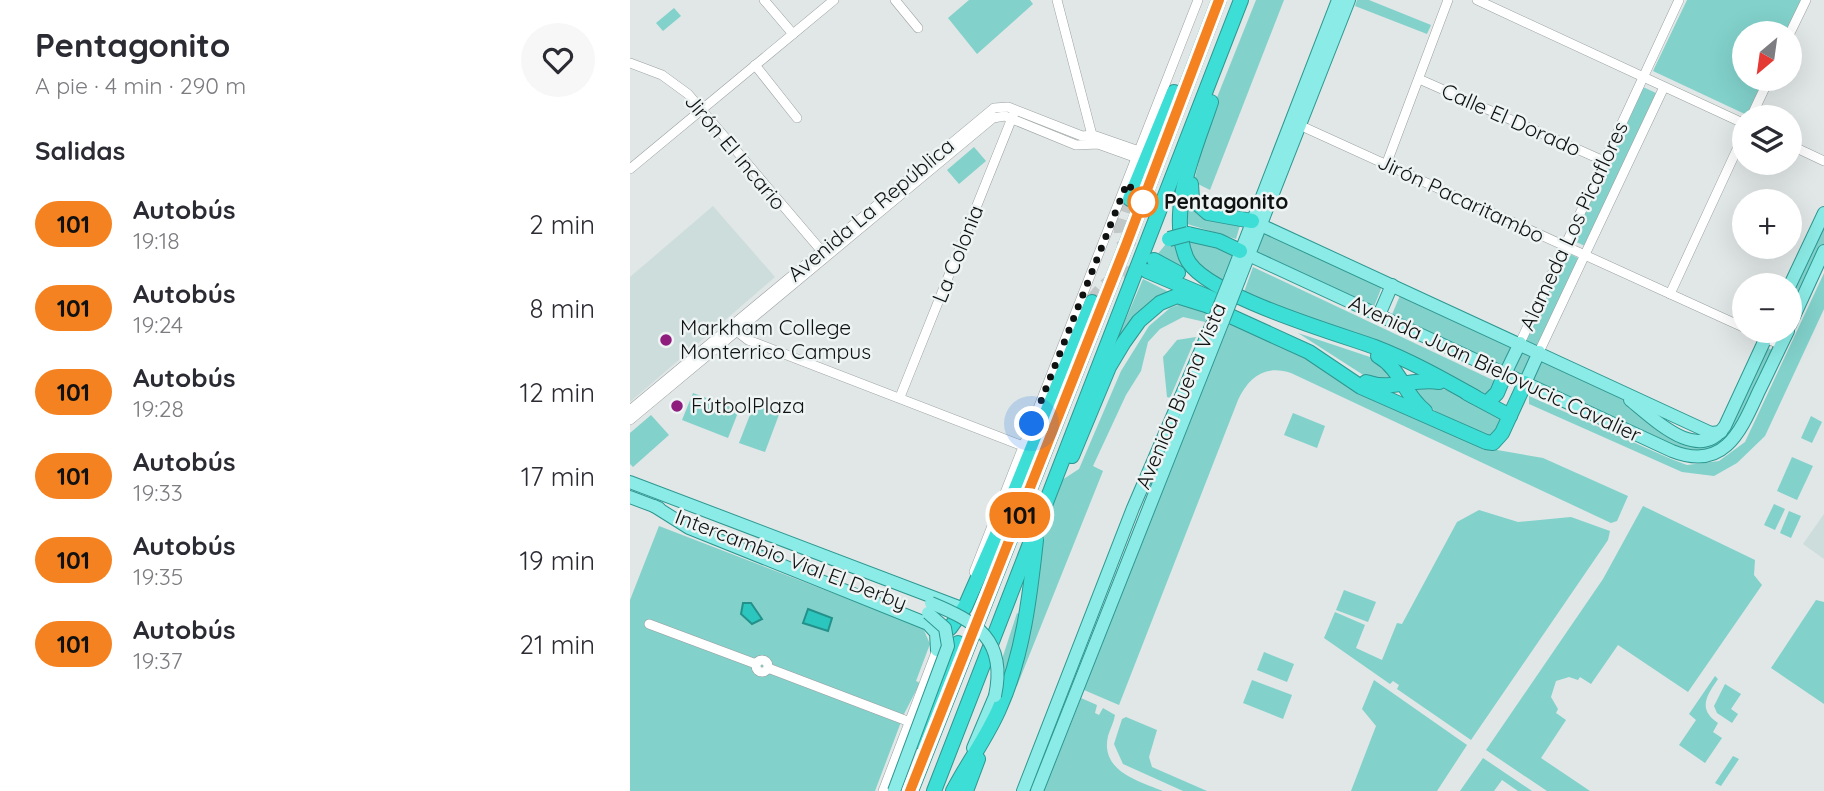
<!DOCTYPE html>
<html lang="es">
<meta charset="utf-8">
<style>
:root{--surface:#fff;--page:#f7f7f7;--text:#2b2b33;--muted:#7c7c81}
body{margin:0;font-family:Quicksand,sans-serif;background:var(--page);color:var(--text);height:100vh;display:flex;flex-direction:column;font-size:26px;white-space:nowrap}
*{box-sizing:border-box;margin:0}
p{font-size:23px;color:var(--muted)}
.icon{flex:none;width:38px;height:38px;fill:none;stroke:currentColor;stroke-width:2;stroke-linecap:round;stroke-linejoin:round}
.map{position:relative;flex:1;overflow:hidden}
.details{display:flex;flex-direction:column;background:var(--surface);width:630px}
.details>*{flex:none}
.badge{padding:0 14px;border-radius:23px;font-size:24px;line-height:46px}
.needle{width:46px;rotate:209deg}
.tools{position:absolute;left:1102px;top:21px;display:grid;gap:14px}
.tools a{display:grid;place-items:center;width:70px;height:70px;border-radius:50%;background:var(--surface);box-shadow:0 7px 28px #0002;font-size:35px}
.you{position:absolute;width:35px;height:35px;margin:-18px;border:5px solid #fff;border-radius:50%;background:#1a73e8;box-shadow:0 0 0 10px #1a73e833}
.map>.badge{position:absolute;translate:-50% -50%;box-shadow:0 0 0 4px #fff}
h2{padding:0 35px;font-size:26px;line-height:63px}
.round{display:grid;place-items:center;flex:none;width:74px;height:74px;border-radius:37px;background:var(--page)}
.headline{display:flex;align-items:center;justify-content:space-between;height:119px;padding:0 35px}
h1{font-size:33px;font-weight:700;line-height:52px}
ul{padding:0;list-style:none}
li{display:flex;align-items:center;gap:21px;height:84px;padding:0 35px}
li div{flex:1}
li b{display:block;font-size:26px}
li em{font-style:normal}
li .badge{min-width:77px;font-weight:700;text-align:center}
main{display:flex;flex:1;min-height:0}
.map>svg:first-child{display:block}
</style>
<main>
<section class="details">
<div class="headline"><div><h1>Pentagonito</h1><p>A pie · 4 min · 290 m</p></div><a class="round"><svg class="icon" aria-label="heart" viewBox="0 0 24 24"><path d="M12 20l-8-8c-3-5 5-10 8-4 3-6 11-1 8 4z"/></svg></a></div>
<h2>Salidas</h2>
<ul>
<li><span class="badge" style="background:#f58220;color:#111">101</span><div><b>Autobús</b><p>19:18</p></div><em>2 min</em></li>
<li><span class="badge" style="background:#f58220;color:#111">101</span><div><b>Autobús</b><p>19:24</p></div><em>8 min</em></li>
<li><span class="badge" style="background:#f58220;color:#111">101</span><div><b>Autobús</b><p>19:28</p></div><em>12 min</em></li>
<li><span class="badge" style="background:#f58220;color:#111">101</span><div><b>Autobús</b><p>19:33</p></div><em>17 min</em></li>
<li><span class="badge" style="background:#f58220;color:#111">101</span><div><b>Autobús</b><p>19:35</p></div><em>19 min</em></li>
<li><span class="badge" style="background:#f58220;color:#111">101</span><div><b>Autobús</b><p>19:37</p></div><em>21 min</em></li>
</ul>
</section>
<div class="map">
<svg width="1194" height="791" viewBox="0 0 1194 791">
<rect width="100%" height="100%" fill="#e0e7e6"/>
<!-- built -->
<g fill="#cddddb">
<polygon points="83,206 145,277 0,402 0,277"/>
<polygon points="1194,514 1194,559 1173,544"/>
</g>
<!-- green -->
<g fill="#82d1cb">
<polygon points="339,0 400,0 403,4 347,54 318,18"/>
<polygon points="626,0 654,0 580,190 564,182 580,115"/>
<polygon points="727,0 739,0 801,25 797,34 725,6"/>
<polygon points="1057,0 1172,0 1156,33 1115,33 1115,79 1134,79 1117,115 1023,71"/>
<polygon points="44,8 51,16 33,31 26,23"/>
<polygon points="1013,87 1026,93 955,246 942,240"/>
<polygon points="344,147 356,161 329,184 317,170"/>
<polygon points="555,201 611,222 606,239 554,223"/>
<polygon points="1194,221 1194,245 1160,318 1160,294"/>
<polygon points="633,229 753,284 743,309 624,253"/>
<path d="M555,240L581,242L608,253L596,283C574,273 563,264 555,240Z"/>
<polygon points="547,242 566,277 526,256 536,244"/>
<polygon points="936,252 950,259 908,346 896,340"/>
<polygon points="623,267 867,382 860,398 614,292"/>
<polygon points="1194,273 1194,309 1135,436 1107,463 1084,476 1052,472 899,404 899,396 1041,459 1057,465 1089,461 1115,442"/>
<polygon points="513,279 541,293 488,337"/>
<polygon points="771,293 883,345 875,368 761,317"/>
<polygon points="553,303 568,306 578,314 575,322 553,317 530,329 518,342 511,371 496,395 463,466 473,471 387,686 384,684 410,532 432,480 449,469 491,371 519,326 540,308"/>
<path d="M600,321L682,358L850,447L913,458L998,496L987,521L981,523L661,373C635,364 618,378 608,400L489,705L454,690Z"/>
<polygon points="668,333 743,358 768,380 738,378"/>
<polygon points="566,337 540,398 537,397 533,357 547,340"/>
<polygon points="1135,347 1145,351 1106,431 1080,450 1052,451 900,382 909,358 988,396 1039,435 1084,440"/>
<path d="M894,350L900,353C902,362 898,371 890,376L883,373L882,367Z"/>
<path d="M802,385L852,403L872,417L866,433L859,437C828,425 800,414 780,386Z"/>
<polygon points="63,393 109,410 98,438 52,420"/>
<polygon points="125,402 150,412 135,452 109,443"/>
<polygon points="663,413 695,426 687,448 654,435"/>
<polygon points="21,415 39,435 3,467 0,464 0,433"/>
<polygon points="1181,416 1192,422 1182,443 1171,438"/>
<polygon points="1162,457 1183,466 1167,500 1147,491"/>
<polygon points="1144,504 1155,509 1145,530 1134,525"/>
<polygon points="1013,506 1125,560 1124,575 1132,585 1058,692 988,645 961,684 950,677 948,680 939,677 926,681 921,697 928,709 926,713 936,720 911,758 960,791 917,791 856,750 973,579"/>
<polygon points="849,510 888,522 941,517 980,531 978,540 841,740 767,689 769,685 763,681 760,684 694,638 705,612 735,625 726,648 752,660 767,623 772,624 827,522"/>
<polygon points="1159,511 1171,516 1161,538 1150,533"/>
<polygon points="29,526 293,628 300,644 286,681 290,683 274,714 245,791 0,791 0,600"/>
<polygon points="714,590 746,602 738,622 706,610"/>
<polygon points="1186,600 1194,602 1194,704 1141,668"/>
<polygon points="387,613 393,616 373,684 373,656"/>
<polygon points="634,652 664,664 657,682 627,670"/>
<path d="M1085,676L1088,679C1077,695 1067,709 1088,723L1083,732L1092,738L1075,763L1049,745L1066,720L1059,714Z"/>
<polygon points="622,680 662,695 653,719 613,703"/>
<polygon points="744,680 837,745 807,791 721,791 746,726 732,709"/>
<polygon points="1095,684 1111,694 1101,709 1108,714 1102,723 1087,713 1084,706"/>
<path d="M451,698L467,705L465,713L469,715L473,708L485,715C484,722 480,729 478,736C470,771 508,781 533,791H414Z"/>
<polygon points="496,717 527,730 519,757 522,767 577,791 553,791 493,764 484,744 492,719"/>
<polygon points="1103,756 1109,759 1091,786 1085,783"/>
<polygon points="853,758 902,791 888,791 872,780 864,791 830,791"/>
</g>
<!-- water -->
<g fill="#2bc7be" stroke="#23918a" stroke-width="2">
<polygon points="113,603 121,603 132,619 122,624 111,614"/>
<polygon points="178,609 202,618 198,631 173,623"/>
</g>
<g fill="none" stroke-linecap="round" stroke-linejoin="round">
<!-- highway-tunnel -->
<g stroke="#c1c7c6" stroke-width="14" stroke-dasharray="14 7" stroke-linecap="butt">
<path d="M500,199C486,238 484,241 523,260"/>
<path d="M462,302C474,282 493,270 516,271"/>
</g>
<!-- minor casing -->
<g stroke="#9aa0a0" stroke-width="10">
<g id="minor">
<polyline points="134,0 163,34"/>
<polyline points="265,0 288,28"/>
<polyline points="427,0 463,139"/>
<polyline points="847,0 1115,124"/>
<polyline points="1160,33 1176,0"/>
<polyline points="0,63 32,75 58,94 195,255"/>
<polyline points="125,65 167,118"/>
<polyline points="789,79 974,161"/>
<polyline points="1121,117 1139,79"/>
<polyline points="667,124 1115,328"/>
<polyline points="1160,145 1194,161"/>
<polyline points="756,165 818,0"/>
<polyline points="0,169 204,0"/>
<polyline points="1040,294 1115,132"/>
<polyline points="104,329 118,340 393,446"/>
<polyline points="1120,331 1151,345"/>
<polyline points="890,343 1049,0"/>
<polyline points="909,352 1034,87"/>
<polyline points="270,397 384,113"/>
<polyline points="0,410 364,108 378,107 452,136 463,135 509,151"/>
<polyline points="0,420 363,118 375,116 446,145 468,144 507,158"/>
<polyline points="344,572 568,0"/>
<polyline points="19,624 126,664"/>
<circle cx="132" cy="666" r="6"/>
<polyline points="138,668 280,722"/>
<polyline points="253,791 308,647"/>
</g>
</g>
<!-- major casing -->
<g stroke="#2d9791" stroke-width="14">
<g id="major">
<polyline points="622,221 1081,433 1091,432"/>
<path d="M610,251L1042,451C1095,472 1111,430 1129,391C1139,371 1148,351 1158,331"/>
<polyline points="601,277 708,0"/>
<polyline points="609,280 719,0"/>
<polyline points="1160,285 1194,213"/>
<polyline points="749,315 762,285"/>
<polyline points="1160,325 1194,251"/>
<polyline points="875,374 890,343"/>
<polyline points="895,383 909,352"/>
<path d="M1000,400C1023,418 1068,465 1095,426L1139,331"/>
<polyline points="0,482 329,607"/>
<polyline points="0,497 29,508"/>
<polyline points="24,506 59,528 298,624 306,633 307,650"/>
<polyline points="343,748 365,696"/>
<polyline points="393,791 503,508 585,317"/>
<polyline points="407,791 593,321"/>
</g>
</g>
<!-- highway casing -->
<g stroke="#2d9791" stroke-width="16">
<g id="highway">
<path d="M581,102C566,148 537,208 556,257C570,294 706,333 745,347C779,360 813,379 845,397"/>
<polyline points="561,184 562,199 578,213 622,221"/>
<polyline points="500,199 544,92"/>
<polyline points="558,234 589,241 610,251"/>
<polyline points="524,260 548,273"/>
<polyline points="517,271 583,299"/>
<path d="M748,356C771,369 774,395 795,411"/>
<path d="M736,382C761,391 783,378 809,382"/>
<polyline points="837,393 880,416"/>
<polyline points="858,402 867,393 875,374"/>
<polyline points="442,456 479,367 494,342 509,321 530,303 547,296 576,305 679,352 731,387 856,442 863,443 872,433 895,383"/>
<polyline points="320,628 335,607 372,523 462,302"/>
<polyline points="289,741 328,643"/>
<polyline points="281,791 496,245 589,0"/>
<polyline points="304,791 611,0"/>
<path d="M323,791C338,762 358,736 370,707C393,655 400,596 406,540"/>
<polyline points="336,791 348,759"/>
</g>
</g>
<!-- minor -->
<use href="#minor" stroke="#fff" stroke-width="9"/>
<!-- major -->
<use href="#major" stroke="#8bebe6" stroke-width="12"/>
<!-- highway -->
<use href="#highway" stroke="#3dded5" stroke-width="14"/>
<!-- major-bridge casing -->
<g stroke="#2d9791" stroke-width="14" stroke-linecap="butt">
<g id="major-bridge">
<polyline points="585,317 601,277"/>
<polyline points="593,321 609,280"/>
<path d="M301,603C347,622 377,640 365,696"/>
<polyline points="264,791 318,646 315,628 298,613"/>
</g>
</g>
<!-- highway-bridge casing -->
<g stroke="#2d9791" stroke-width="16" stroke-linecap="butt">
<polyline id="highway-bridge" points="539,239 558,234"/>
</g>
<!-- major-bridge -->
<use href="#major-bridge" stroke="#8bebe6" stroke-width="12"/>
<!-- highway-bridge -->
<use href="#highway-bridge" stroke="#3dded5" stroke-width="14"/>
</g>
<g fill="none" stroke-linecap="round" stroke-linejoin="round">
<!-- line casing -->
<g stroke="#fff" stroke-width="16">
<polyline id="line" points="280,791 496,245 589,0"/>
</g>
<!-- line -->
<use href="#line" stroke="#f58220" stroke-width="10"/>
<!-- walk -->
<polyline stroke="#101212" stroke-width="7" stroke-dasharray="0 12.6" points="402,424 497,183 513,202"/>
</g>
<!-- markers -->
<circle fill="#fff" stroke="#f58220" stroke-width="3.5" cx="513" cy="202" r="14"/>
<g fill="#8e1d7e" stroke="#edf4f3" stroke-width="2.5">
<circle cx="36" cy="340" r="7"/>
<circle cx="47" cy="406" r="7"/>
</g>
<g text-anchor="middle" stroke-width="5" stroke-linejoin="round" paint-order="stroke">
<!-- street labels -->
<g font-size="21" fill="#101212" stroke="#edf4f3">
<text transform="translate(881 120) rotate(24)" y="7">Calle El Dorado</text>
<text transform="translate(105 152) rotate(50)" y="7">Jirón El Incario</text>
<text transform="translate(831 199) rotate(25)" y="7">Jirón Pacaritambo</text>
<text transform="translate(241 210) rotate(-40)" y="7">Avenida La República</text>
<text transform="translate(944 226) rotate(-65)" y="7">Alameda Los Picaflores</text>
<text transform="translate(328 254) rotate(-68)" y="7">La Colonia</text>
<text transform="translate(865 369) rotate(25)" y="7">Avenida Juan Bielovucic Cavalier</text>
<text transform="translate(551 396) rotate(-67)" y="7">Avenida Buena Vista</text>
<text transform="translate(161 560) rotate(21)" y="7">Intercambio Vial El Derby</text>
</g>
<!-- stop labels -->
<g font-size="21" font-weight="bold" fill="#101212" stroke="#edf4f3" text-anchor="start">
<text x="534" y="209">Pentagonito</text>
</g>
<!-- poi labels -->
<g font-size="21" fill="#101212" stroke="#edf4f3" text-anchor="start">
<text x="50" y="335">Markham College<tspan x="50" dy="24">Monterrico Campus</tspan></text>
<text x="61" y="413">FútbolPlaza</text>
</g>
</g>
</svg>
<div class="tools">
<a><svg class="needle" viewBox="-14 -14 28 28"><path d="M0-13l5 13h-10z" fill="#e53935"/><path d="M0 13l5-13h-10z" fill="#7c7c81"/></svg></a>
<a><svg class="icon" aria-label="layers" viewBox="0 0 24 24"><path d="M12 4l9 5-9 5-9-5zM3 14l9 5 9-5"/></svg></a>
<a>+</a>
<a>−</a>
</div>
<div class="you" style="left:402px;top:424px"></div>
<b class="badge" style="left:390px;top:515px;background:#f58220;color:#111">101</b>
</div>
</main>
